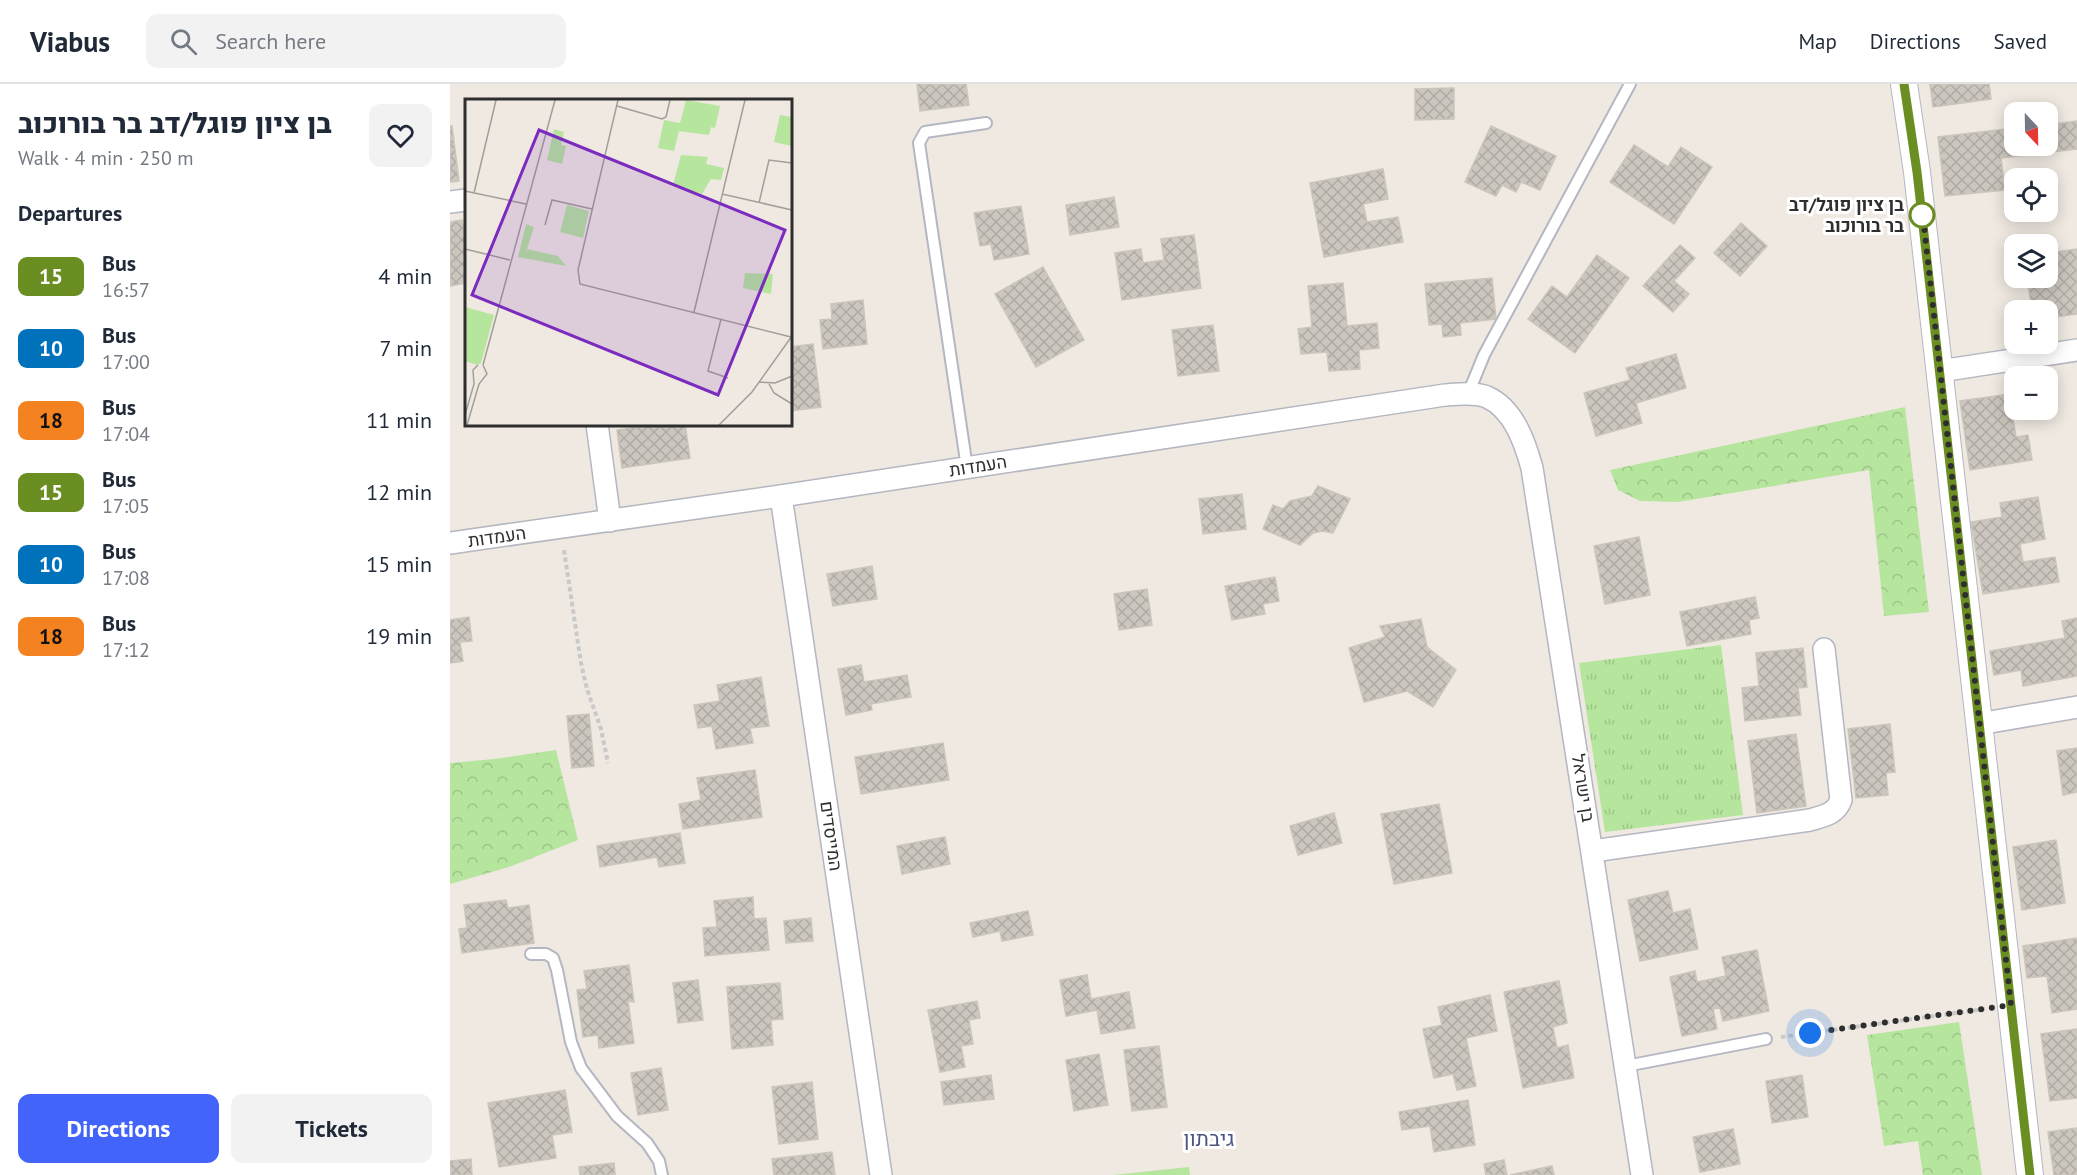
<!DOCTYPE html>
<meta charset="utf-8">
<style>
:root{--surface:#fff;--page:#f2f2f3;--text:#1f2937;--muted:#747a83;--line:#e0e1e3;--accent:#4264fb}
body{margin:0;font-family:"PT Sans",Heebo,sans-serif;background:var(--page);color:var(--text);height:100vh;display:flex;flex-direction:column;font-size:22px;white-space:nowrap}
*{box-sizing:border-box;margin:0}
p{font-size:20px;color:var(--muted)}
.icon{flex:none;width:33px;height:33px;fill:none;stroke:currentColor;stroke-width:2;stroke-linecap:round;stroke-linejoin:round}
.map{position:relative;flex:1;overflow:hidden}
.details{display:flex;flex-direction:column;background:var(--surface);width:450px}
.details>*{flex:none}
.badge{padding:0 12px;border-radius:9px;font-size:21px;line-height:39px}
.needle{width:39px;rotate:158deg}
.buttons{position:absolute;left:1554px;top:18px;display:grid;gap:12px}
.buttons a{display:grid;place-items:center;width:54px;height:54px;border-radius:12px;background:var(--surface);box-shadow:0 3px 15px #0003;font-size:30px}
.you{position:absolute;width:30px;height:30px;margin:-15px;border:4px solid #fff;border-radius:50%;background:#1a73e8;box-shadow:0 0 0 9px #1a73e833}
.map>.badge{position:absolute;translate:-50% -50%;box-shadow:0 0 0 3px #fff}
h2{padding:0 18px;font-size:22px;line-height:54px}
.round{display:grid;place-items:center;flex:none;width:63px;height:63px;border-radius:12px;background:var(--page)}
.head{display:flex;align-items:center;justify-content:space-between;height:102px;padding:0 18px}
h1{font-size:28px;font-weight:800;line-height:45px}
.cta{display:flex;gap:12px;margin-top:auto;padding:12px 18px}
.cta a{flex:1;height:69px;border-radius:12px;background:var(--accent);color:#fff;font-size:24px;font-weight:800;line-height:69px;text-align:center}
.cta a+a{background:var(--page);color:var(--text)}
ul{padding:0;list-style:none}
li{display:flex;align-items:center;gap:18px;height:72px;padding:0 18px}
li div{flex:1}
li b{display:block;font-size:22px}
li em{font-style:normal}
li .badge{min-width:66px;font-weight:700;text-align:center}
header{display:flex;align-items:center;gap:36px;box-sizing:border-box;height:84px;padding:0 30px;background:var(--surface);border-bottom:2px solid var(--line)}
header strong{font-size:28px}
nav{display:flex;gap:33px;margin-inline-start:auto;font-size:21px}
.search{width:420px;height:54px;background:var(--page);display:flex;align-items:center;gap:15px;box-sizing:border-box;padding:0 21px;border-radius:12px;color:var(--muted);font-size:22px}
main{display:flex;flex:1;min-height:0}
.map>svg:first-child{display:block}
</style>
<header>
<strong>Viabus</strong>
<div class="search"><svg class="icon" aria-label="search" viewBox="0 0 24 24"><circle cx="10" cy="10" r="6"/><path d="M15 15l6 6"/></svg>Search here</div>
<nav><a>Map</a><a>Directions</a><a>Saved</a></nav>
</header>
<main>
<section class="details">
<div class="head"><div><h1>בן ציון פוגל/דב בר בורוכוב</h1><p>Walk · 4 min · 250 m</p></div><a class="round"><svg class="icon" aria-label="heart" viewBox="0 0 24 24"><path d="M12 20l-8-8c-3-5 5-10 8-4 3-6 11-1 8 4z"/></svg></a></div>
<h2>Departures</h2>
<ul>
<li><span class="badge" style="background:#6b8e23;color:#fff">15</span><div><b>Bus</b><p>16:57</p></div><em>4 min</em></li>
<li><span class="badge" style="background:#0072bc;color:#fff">10</span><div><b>Bus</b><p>17:00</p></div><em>7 min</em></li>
<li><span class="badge" style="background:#f58220;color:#111">18</span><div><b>Bus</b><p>17:04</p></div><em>11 min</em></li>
<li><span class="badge" style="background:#6b8e23;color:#fff">15</span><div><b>Bus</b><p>17:05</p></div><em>12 min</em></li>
<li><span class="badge" style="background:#0072bc;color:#fff">10</span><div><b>Bus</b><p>17:08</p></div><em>15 min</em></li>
<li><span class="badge" style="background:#f58220;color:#111">18</span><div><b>Bus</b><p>17:12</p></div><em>19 min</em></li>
</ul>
<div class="cta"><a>Directions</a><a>Tickets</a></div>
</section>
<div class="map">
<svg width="1627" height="1091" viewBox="0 0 1627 1091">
<defs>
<pattern id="grass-tufts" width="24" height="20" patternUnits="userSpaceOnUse" patternTransform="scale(1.5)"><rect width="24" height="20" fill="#b6e59e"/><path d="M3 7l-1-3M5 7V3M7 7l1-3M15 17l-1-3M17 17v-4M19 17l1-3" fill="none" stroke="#9dc588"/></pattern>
<pattern id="forest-crowns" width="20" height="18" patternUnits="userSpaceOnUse" patternTransform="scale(1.5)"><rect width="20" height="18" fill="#b6e59e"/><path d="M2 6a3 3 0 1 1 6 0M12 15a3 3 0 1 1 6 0" fill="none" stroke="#9dc588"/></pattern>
<pattern id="building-cross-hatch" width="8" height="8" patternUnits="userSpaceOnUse" patternTransform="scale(1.5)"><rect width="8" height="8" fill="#cbc7bf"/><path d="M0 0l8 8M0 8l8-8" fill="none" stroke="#afaba4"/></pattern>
</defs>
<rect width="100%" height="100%" fill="#efe9e1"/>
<!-- grass -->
<polygon fill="url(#grass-tufts)" points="1271,561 1293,731 1155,748 1129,579"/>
<!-- forest -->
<g fill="url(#forest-crowns)">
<polygon points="1455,323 1479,528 1434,532 1419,386 1228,418 1190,417 1168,406 1160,386"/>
<polygon points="106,666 128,756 59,783 0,800 0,679 44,675"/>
<polygon points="1509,938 1532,1091 1473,1091 1468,1057 1434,1062 1417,951"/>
</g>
<!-- park -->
<polygon fill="#b6e59e" points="739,1083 740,1091 663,1091"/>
<!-- building -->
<g fill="url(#building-cross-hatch)" stroke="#cbc5ba" stroke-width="1.5">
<polygon points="467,0 516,0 519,21 470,27"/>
<polygon points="1480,0 1539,0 1541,15 1483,23"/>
<polygon points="1004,4 1004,35 965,36 965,5"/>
<polygon points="1627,37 1627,65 1551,74 1555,106 1495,112 1488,53 1564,44 1564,62 1598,62 1598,41"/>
<polygon points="0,42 2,42 9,97 0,98"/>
<polygon points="1041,42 1106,72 1090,106 1071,98 1066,108 1052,101 1046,112 1015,98"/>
<polygon points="1184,61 1218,83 1231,63 1262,83 1224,140 1160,98"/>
<polygon points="933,85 938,115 913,120 917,138 948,133 953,158 874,173 860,99"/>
<polygon points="664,113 669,143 620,151 616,121"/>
<polygon points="571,122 579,170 544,176 541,160 530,162 524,129"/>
<polygon points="12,136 16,159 16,199 0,202 0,138"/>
<polygon points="1291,139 1317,162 1290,192 1264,169"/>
<polygon points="744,151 751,204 672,216 665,169 691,165 693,179 714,176 711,155"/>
<polygon points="1230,161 1245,174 1224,197 1239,210 1223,228 1193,202"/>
<polygon points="1627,165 1627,230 1598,234 1598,226 1582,226 1577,194 1598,194 1598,169"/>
<polygon points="1147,171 1179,194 1125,269 1078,235 1102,202 1117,213"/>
<polygon points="593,183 634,256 586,283 545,210"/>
<polygon points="1042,194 1046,235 1010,239 1011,251 993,253 992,240 979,241 975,200"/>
<polygon points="893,199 897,242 927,239 929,264 909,266 910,285 879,287 877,268 851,270 848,245 862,243 858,202"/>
<polygon points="413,216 417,260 373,265 370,236 382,235 381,220"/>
<polygon points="763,241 769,287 728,292 722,246"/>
<polygon points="363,260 371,323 340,327 340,263"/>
<polygon points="1226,270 1236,304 1186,319 1192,339 1146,352 1134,309 1180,296 1176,284"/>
<polygon points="1559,310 1566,353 1578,351 1582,376 1520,386 1510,317"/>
<polygon points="204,340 235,340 240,374 172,384 167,346"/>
<polygon points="868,402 900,415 883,449 872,447 863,449 850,461 813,445 823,421 833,425 840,417 862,412"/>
<polygon points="792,410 796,445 753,450 749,415"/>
<polygon points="1588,413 1595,455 1570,460 1573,478 1605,473 1609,498 1533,510 1521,438 1552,433 1550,419"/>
<polygon points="1189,453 1200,511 1155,520 1144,462"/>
<polygon points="422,482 427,515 383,522 377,490"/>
<polygon points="825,493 829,517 813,520 815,530 782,536 775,502"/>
<polygon points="697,505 702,541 669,546 664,510"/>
<polygon points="1305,513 1309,534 1299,536 1301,550 1237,562 1230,528"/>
<polygon points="19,533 22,557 10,558 13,577 0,579 0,536"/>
<polygon points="1627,534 1627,592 1573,602 1571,586 1544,591 1540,567 1615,554 1612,537"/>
<polygon points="971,535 977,563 1006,586 983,623 957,607 914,618 899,564 935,553 930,542"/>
<polygon points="1353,564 1357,603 1348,604 1351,631 1295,637 1292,604 1309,602 1306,569"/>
<polygon points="411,581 414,598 457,591 461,613 421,620 422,626 396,631 388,585"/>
<polygon points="311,593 319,642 300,644 303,659 266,665 262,642 248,644 244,621 270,617 267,601"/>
<polygon points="139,630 144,682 122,684 117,632"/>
<polygon points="1440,640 1445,688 1436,689 1438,711 1406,714 1398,645"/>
<polygon points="1346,650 1356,722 1307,729 1298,657"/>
<polygon points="493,659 499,696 411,710 405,673"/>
<polygon points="1627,664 1627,708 1613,711 1607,667"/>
<polygon points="305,686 312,733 233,745 229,720 251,716 247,694"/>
<polygon points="989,720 1002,789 944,800 931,730"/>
<polygon points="884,729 892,759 848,771 840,742"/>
<polygon points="230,749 235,779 209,783 207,773 150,783 147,762"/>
<polygon points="495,753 500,780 452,790 447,762"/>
<polygon points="1606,756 1615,819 1572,826 1563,763"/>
<polygon points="1218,807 1223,829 1240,825 1248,865 1190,877 1178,816"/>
<polygon points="303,813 304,835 316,834 319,866 255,872 253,844 267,843 264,817"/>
<polygon points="56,816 58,824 79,821 84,859 12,869 9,845 17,844 14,821"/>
<polygon points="578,827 583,851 552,857 550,847 523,853 520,839"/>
<polygon points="361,834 363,857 336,859 334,837"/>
<polygon points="1627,854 1627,925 1602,929 1597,892 1577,894 1573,862"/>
<polygon points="1307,866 1319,927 1273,937 1270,924 1263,925 1267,945 1232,952 1220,893 1245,887 1247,898 1276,892 1272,873"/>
<polygon points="179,881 184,918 178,917 184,959 149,964 148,951 133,953 127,906 137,905 134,887"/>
<polygon points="637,891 641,915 679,908 685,944 651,950 647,926 616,932 610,896"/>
<polygon points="248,896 253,936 228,939 223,899"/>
<polygon points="1109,897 1117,939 1103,943 1107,964 1118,961 1124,994 1073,1004 1054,908"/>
<polygon points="330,899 333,935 321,936 323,961 282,965 277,903"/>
<polygon points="1040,911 1047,947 1016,954 1026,1002 1007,1006 1003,990 984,994 973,945 992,941 988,923"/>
<polygon points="527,917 530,934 519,936 523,960 511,962 515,983 490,988 478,926"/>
<polygon points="1627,945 1627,1014 1600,1017 1591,950"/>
<polygon points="709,962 717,1023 682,1027 674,966"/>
<polygon points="649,970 658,1021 624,1027 616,976"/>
<polygon points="211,984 218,1026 188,1031 181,989"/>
<polygon points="541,991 544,1015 494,1021 491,998"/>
<polygon points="1352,991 1358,1033 1322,1039 1316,997"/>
<polygon points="362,998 368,1055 329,1060 322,1003"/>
<polygon points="115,1006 122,1048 102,1051 106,1074 49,1083 38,1019"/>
<polygon points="1018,1016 1025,1061 984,1068 980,1042 952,1046 949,1028"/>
<polygon points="1627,1044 1627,1091 1604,1091 1598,1048"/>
<polygon points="1283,1045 1290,1080 1250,1088 1243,1053"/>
<polygon points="382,1068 385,1091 324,1091 322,1075"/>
<polygon points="21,1075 22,1091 0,1091 0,1077"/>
<polygon points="1054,1076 1057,1091 1036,1091 1034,1080"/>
<polygon points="164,1079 165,1091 130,1091 129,1083"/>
<polygon points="1102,1082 1104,1091 1060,1091"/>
</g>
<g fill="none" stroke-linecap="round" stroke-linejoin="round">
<!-- service casing -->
<g stroke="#b4b7c1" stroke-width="14">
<g id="service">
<polyline points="1018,310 1034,271 1180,0"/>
<polyline points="517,384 469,59 475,48 536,39"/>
<polyline points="81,870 96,870 103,874 107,886 121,958 131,984 167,1032 197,1059 209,1077 212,1091"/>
<polyline points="1176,982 1316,955"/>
</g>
</g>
<!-- minor casing -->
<g stroke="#b4b7c1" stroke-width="24">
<g id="minor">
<polyline points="0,118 16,116"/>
<polyline points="1490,287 1627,266"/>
<polyline points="147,340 160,437"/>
<polyline points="331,412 431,1091"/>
<path d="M0,459L331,412L995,311C1008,310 1025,308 1037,313C1064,325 1075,359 1082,384L1192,1091"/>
<polyline points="1529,640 1627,623"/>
<path d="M1143,767L1360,736C1374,732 1386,730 1391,716L1374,565"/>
</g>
</g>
<!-- tertiary casing -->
<g stroke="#b4b7c1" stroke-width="28">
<polyline id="tertiary" points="1454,0 1467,88 1580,1091"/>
</g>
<!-- path -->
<g stroke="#c9c9c9" stroke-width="4" stroke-dasharray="4.5 3" stroke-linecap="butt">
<polyline points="114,466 131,579 137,605 151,645 158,679"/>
<polyline points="1331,953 1535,925"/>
</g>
<!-- service -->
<use href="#service" stroke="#fff" stroke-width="10"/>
<!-- minor -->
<use href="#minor" stroke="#fff" stroke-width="21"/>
<!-- tertiary -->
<use href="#tertiary" stroke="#fff" stroke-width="26"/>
</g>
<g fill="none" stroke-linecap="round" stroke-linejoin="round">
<!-- line casing -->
<g stroke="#fff" stroke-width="14">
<polyline id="line" points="1454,0 1467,88 1580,1091"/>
</g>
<!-- line -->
<use href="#line" stroke="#6b8e23" stroke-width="9"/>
<!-- walk -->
<polyline stroke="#2e2e2e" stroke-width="6" stroke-dasharray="0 10.8" points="1360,949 1561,921 1472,124 1472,131"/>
</g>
<!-- markers -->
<circle fill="#fff" stroke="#6b8e23" stroke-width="3" cx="1472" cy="131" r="12"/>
<g text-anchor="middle" stroke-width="6" stroke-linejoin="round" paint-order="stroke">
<!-- stop labels -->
<g font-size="18" font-weight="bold" fill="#2e2e2e" stroke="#fff" text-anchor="end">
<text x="1454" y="127">בן ציון פוגל/דב<tspan x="1454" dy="21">בר בורוכוב</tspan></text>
</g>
<!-- street labels -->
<g font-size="18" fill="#2e2e2e" stroke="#fff">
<text transform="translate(528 382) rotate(-9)" y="6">העמדות</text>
<text transform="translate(47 453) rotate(-8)" y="6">העמדות</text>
<text transform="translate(1133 704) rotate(81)" y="6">בן ישראל</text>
<text transform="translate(381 752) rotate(82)" y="6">המייסדים</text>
</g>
<!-- quarter labels -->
<g font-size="21" fill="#4d5680" stroke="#fff">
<text x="759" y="1062">גיבתון</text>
</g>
</g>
<!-- overview -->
<g transform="translate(15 15)">
<rect width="327" height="327" fill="#efe9e1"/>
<path d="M221,1L255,7L250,29L246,28L244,36L214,32L209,52L193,49L199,21L215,24ZM315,16L327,18V47L309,43ZM102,106L124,112L118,139L95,133ZM0,208L29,216L16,264L12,266L0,262Z" fill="#b6e59e"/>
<path d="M89,30L99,33L96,46L101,47L97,65L82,61ZM61,125L69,128L62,150L93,157L101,167L53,158ZM280,174L308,175L306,195L278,189Z" fill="#b6e59e"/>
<path d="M216,56L243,58L241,65L259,69L256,81L246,80L237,95L208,86Z" fill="#b6e59e"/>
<path fill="none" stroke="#a29e99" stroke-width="1.5" d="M153,1L113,171L115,185L326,238M152,7L197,20L201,18L205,1M0,92L61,105M9,94L31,1M257,95L327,111M294,104L304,61L327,64M80,126L87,101L127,110M0,150L45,161M229,213L280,1M256,220L243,272L263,279M18,266L90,1M294,283L310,284L327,277M304,285L309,294L327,305M0,316L9,285L8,271L13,266M2,326L14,285L22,275L18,266M254,326L287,293L327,237"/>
<path fill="#7b2cbf" fill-opacity="0.15" stroke="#7b2cbf" stroke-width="3" d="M74,31L320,131L253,296L7,196Z"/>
<rect width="327" height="327" fill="none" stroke="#2e2e2e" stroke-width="3"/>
</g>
</svg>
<div class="buttons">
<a><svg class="needle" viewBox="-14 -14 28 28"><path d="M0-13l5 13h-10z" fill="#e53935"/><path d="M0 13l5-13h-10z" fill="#747a83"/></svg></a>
<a><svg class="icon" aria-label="locate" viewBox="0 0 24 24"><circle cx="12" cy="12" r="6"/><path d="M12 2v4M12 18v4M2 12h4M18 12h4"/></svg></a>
<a><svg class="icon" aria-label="layers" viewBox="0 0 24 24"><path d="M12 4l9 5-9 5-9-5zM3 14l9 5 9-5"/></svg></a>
<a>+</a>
<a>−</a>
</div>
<div class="you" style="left:1360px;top:949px"></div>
</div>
</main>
